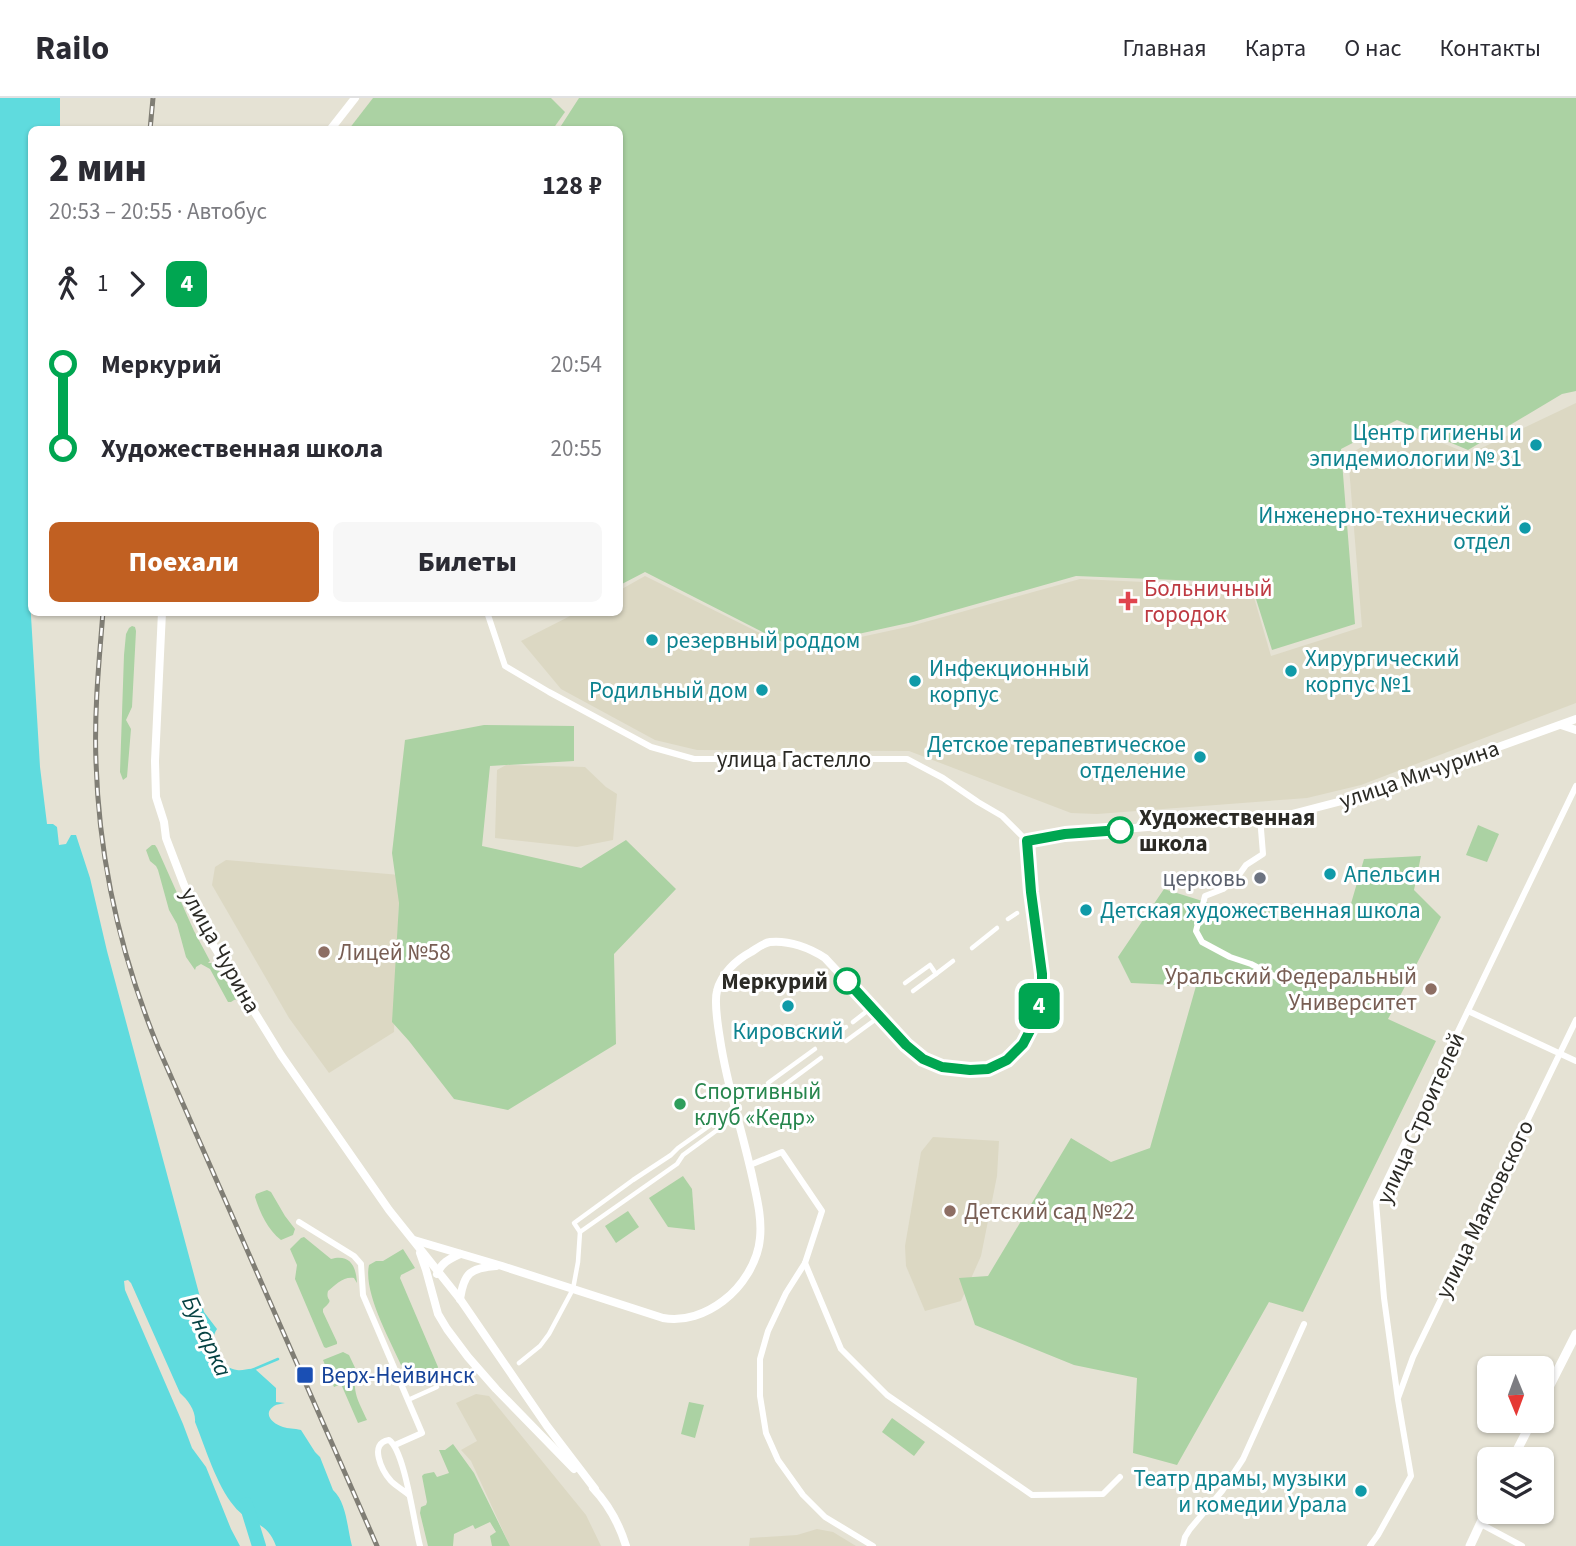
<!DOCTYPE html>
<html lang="ru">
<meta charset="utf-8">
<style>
:root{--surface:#fff;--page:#f7f7f7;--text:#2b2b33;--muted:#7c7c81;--line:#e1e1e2;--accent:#c16022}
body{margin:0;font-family:"Source Sans 3",sans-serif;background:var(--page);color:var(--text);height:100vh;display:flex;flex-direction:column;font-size:26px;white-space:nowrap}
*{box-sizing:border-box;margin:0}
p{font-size:23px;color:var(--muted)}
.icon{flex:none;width:38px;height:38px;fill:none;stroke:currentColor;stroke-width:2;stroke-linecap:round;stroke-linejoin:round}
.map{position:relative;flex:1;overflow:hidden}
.details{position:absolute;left:28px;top:28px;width:595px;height:490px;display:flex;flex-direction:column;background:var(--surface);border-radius:10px;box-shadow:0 2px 5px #0004}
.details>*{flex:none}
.badge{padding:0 14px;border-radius:10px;font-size:24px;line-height:46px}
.needle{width:46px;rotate:179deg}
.tools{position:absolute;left:1477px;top:1258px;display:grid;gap:14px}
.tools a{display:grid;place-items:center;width:77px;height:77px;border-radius:10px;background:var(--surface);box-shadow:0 2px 5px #0004;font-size:35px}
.map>.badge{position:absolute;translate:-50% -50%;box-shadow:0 0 0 4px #fff}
.legs{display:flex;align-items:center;gap:10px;height:77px;padding:0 21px;font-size:23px}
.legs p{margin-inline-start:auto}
.summary{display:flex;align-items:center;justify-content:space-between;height:119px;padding:0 21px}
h1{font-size:38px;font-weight:800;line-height:52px}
.primary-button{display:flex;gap:14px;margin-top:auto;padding:14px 21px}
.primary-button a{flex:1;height:80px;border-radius:10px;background:var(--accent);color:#fff;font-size:28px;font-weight:800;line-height:80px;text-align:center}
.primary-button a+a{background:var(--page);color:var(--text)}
ul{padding:0 21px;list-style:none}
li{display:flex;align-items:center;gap:24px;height:84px;font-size:26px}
li i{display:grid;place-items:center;width:10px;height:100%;margin:0 9px;background:currentColor}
li i::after{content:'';width:18px;height:18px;margin:-9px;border:5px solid;border-radius:50%;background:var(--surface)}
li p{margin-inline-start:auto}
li:first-child i{background:linear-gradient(#0000 50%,currentColor 0)}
li:last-child i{background:linear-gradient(currentColor 50%,#0000 0)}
header{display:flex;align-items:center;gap:42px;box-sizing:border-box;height:98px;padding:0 35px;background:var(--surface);border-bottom:2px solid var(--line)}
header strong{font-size:33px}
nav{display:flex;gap:38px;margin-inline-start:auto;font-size:24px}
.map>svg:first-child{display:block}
</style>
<header>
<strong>Railo</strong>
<nav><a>Главная</a><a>Карта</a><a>О нас</a><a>Контакты</a></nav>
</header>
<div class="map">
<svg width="1576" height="1448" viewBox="0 0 1576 1448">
<rect width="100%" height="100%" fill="#e5e2d4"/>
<!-- built -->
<g fill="#dcd8c3">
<polygon points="1576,305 1576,605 1361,687 1307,700 1097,716 1071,715 909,653 697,652 655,642 561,591 521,543 576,515 620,514 620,492 645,478 796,553 907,529 1080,481 1251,489 1271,558 1362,529 1348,357 1399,327 1469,356"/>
<polygon points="506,667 585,669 606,689 617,696 613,742 577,749 495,740 497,672"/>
<polygon points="226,762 400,777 394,934 329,975 289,920 212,787 215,769"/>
<polygon points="933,1039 999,1043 997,1078 981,1158 961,1203 925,1213 906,1168 905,1148 921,1054"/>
<polygon points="476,1296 489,1298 586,1417 601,1448 510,1448 471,1363 461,1352 477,1343 456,1305"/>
<polygon points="817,1431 833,1434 856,1448 749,1448 750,1440 797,1437"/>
</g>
<!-- green -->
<g fill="#abd2a3">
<polygon points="373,0 551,0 565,14 553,31 349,31"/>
<polygon points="579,0 1576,0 1576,293 1562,296 1468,352 1397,322 1341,351 1355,526 1272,552 1251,485 1076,478 913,524 794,550 645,474 620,487 620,32 559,31"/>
<polygon points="132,528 135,529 136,533 132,609 126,622 131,631 127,679 123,682 120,674 124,557 126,536 129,530"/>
<polygon points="484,627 574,628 574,663 490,668 482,748 581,770 626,742 676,791 614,856 616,946 508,1012 454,1001 409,943 392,924 399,805 392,755 405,642"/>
<polygon points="1478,727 1499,736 1487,764 1466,757"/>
<polygon points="152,747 155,747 157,750 194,833 210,863 208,865 214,865 238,901 234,902 231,904 228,904 210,871 201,866 196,869 195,872 186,859 177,826 169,812 158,772 156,768 150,763 146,752"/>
<polygon points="1421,758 1414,792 1441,819 1388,921 1436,943 1303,1214 1269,1204 1177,1367 1133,1355 1137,1280 1074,1267 975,1227 959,1180 988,1178 1071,1040 1111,1064 1150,1050 1196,888 1131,885 1118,859 1164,791 1228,811 1350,809 1364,761"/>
<polygon points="683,1078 692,1091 695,1132 668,1129 649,1100"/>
<path d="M267,1092L271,1094L285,1118L295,1131L293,1137L281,1142C268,1132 260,1115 255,1099L256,1096Z"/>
<polygon points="628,1113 639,1129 616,1145 605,1128"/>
<path d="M304,1139L331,1161C350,1156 356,1168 357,1185L354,1180C344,1178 335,1187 328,1193C325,1205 336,1199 323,1211V1214L337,1244V1246L326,1250L324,1249L295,1181L297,1167L290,1151L301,1140Z"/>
<path d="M403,1151L415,1170L401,1177L400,1180L438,1269L437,1273L430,1277V1283L424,1288L418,1283L412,1269H404L401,1267C390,1242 363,1194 369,1167L376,1163H383Z"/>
<path d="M343,1254L349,1257L357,1274C351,1293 359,1304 367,1322L358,1325L341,1286L334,1289L323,1262Z"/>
<polygon points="689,1304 704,1307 695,1340 681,1336"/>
<polygon points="892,1320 925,1344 914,1358 882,1334"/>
<polygon points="453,1346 474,1375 510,1448 492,1448 490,1438 496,1434 490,1424 475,1431 473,1427 454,1436 453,1448 428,1448 420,1415 421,1409 426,1407 427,1404 422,1378 424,1376 434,1374 437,1379 449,1375 439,1352 445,1352"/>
</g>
<!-- water -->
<path fill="#5fdbde" d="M0,0H60V31L32,32L30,501L40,669L47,726H53L57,729L59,747L66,746L71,737H76L90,780L107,853L204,1214L217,1231C207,1245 219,1270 237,1272C243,1273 248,1270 255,1271L276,1290V1304L285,1305C281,1306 277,1306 274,1308C262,1316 273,1326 283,1329C288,1331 294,1330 301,1332L315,1354L320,1359L333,1392C347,1405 347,1430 352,1448H276C267,1422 249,1427 234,1408C216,1386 206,1351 195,1324C196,1313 188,1302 180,1295L131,1185L128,1182L124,1183L125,1192L183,1326L192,1350L206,1369L231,1431L240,1448H0Z"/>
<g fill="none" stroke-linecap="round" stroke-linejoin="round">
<!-- stream -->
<polyline stroke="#5fdbde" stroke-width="2.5" points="252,1272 278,1261"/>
<!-- river -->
<polyline stroke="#5fdbde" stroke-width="14" points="246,1406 259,1448"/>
<!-- pedestrian -->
<g stroke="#fff" stroke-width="4.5">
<polyline points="1008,821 1017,815"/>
<polyline points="972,850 997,830"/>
<polyline points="936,876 953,863"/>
<polyline points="905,885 930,867 936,876 913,893"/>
<polyline points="853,924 871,910"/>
<polyline points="840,933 846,929"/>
<polyline points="846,943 879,919"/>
<polyline points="768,985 815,951"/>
<polyline points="775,994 821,960"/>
<polyline points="729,1014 678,1050 671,1057 633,1082 574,1125 580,1134 677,1066 683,1057 731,1022"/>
<polyline points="519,1265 540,1248 549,1236 573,1191 578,1164 580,1134"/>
<polyline points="408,1302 437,1289"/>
</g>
<!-- minor -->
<g stroke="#fff" stroke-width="6">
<polyline points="487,514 505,568 549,594 651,649 694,661 907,661 943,680 978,704 1002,718 1027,743"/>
<polyline points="1260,719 1263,756 1246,767 1236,781 1223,791 1205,798 1196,833 1202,844 1230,859 1251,866 1284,883"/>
<polyline points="1468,913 1576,963"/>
<polyline points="750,1067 782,1054 822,1113 805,1165 786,1195 768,1233 760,1261 760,1298 766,1335 778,1362 803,1397 825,1419 873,1448"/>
<polyline points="299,1124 354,1158 361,1166 363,1197 422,1335 395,1347"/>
<polyline points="805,1165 841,1251 887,1297 1032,1397 1103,1396 1120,1379"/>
<polyline points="1398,1300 1413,1259 1576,922"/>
<path d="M409,1397C403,1392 396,1388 391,1383C382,1373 368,1345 389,1342C405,1353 414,1426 420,1448"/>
<polyline points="1481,1426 1522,1448"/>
<polyline points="1183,1448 1185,1439 1190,1431 1222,1393 1243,1361 1304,1226"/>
<polyline points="1370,1448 1378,1437 1411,1378 1398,1302 1384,1200 1376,1104 1576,688"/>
</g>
<!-- tertiary -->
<g stroke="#fff" stroke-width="8">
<polyline points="330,32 355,0"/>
<polyline points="162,514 155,663 156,699 164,724 166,740 174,761 184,787 207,837 281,957 389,1112 460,1201 547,1328 595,1391"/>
<polyline points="1561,627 1576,632"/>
<path d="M414,1142L502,1168L663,1220C684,1224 706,1216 723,1203C742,1189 758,1164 760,1140C762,1120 757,1101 753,1082C743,1035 727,989 720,941C718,929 714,904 717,893C721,876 736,862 751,854C756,851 763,845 770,844C789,842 810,850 825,860L906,947L923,961L942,969L970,972L988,971L1007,962L1023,946L1035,923L1042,896V876L1030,794L1027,743L1065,736L1288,717L1365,697L1576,621"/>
<polyline points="420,1155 426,1172 438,1216 447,1231 468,1259 496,1291 574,1371"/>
<path d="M437,1176C441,1165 449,1161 460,1156"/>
<path d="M460,1201C464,1175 470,1170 496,1168"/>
<path d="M593,1390C609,1407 619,1425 626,1448"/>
</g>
<!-- secondary -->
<g stroke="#fff" stroke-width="9">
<polyline points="1542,1303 1576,1236"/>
<polyline points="1512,1362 1532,1323"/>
<polyline points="1470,1448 1489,1407"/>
</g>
<!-- rail casing -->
<g stroke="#807e75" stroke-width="5">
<g id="rail">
<polyline points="150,32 153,0"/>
<path d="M103,514C99,564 94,614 96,664C99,764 120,856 158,949L377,1448"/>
</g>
</g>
<!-- rail -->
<use href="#rail" stroke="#fff" stroke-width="2.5" stroke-dasharray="8" stroke-linecap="butt"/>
</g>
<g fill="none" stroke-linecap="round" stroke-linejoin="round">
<!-- line-1 casing -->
<g stroke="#fff" stroke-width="16">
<polyline id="line-1" points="847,883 906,947 923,961 942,969 970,972 988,971 1007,962 1023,946 1035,923 1042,896 1042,876 1031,794 1027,743 1065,736 1120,732"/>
</g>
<!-- line-1 -->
<use href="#line-1" stroke="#00a651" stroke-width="10"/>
</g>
<!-- markers -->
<g fill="#0f9aa8" stroke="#fff" stroke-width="2.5">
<circle cx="1536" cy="347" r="7"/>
<circle cx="1525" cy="430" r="7"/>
<circle cx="652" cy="542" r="7"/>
<circle cx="1291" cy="573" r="7"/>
<circle cx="915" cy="583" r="7"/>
<circle cx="762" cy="592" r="7"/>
<circle cx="1200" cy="659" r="7"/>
<circle cx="1330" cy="776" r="7"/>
<circle cx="1086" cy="812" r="7"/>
<circle cx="788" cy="908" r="7"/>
<circle cx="1361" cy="1393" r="7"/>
</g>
<path fill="#e0444e" stroke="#fff" stroke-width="2.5" d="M1124.5 492.5h7v7h7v7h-7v7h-7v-7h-7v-7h7z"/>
<g fill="#fff" stroke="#00a651" stroke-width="3.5">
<circle cx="1120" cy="732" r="12"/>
<circle cx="847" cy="883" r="12"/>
</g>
<circle fill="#6b7280" stroke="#fff" stroke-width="2.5" cx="1260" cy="780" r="7"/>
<g fill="#8d6e63" stroke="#fff" stroke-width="2.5">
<circle cx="324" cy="854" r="7"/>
<circle cx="1431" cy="891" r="7"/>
<circle cx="950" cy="1113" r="7"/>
</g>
<circle fill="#2e9e5b" stroke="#fff" stroke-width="2.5" cx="680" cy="1006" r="7"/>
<rect fill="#1a4fb4" stroke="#fff" stroke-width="2.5" x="296" y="1268" width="18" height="18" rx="3.5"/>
<g text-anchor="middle" stroke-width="6" stroke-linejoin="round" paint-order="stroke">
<!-- culture labels -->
<g font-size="23" fill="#0d838f" stroke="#fff" text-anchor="end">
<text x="1522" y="342">Центр гигиены и<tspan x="1522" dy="26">эпидемиологии № 31</tspan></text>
<text x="1511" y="425">Инженерно-технический<tspan x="1511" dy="26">отдел</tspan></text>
<text x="666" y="550" text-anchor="start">резервный роддом</text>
<text x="1305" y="568" text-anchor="start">Хирургический<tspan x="1305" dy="26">корпус №1</tspan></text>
<text x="929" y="578" text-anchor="start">Инфекционный<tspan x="929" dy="26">корпус</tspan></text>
<text x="748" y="600">Родильный дом</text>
<text x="1186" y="654">Детское терапевтическое<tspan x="1186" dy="26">отделение</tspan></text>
<text x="1344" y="784" text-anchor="start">Апельсин</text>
<text x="1100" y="820" text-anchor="start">Детская художественная школа</text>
<text x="788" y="941" text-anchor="middle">Кировский</text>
<text x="1347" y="1388">Театр драмы, музыки<tspan x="1347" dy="26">и комедии Урала</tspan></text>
</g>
<!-- health labels -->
<g font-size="23" fill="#be3a42" stroke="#fff" text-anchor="start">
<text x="1144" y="498">Больничный<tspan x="1144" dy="26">городок</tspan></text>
</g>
<!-- street labels -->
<g font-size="23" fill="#2b2a25" stroke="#fff">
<text x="794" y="669">улица Гастелло</text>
<text transform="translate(1419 676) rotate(-19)" y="8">улица Мичурина</text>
<text transform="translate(221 852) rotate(61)" y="8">улица Чурина</text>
<text transform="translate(1420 1020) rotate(-66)" y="8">улица Строителей</text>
<text transform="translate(1484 1111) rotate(-64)" y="8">улица Маяковского</text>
</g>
<!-- stop labels -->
<g font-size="23" font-weight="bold" fill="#2b2a25" stroke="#fff" text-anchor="start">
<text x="1139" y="727">Художественная<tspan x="1139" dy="26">школа</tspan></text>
<text x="828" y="891" text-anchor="end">Меркурий</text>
</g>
<!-- worship labels -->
<g font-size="23" fill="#5b616d" stroke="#fff" text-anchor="end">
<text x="1246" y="788">церковь</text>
</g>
<!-- education labels -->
<g font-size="23" fill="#785e54" stroke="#fff" text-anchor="start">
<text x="338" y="862">Лицей №58</text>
<text x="1417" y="886" text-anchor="end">Уральский Федеральный<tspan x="1417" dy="26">Университет</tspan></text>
<text x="964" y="1121">Детский сад №22</text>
</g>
<!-- leisure labels -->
<g font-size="23" fill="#27864d" stroke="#fff" text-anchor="start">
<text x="694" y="1001">Спортивный<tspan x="694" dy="26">клуб «Кедр»</tspan></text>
</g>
<!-- transit labels -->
<g font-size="23" fill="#164399" stroke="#fff" text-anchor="start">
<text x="321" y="1285">Верх-Нейвинск</text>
</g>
<!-- water labels -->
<g font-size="24" font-style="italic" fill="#054243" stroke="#fff">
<text transform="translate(207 1238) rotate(65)" y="8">Бунарка</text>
</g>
</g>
</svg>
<div class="tools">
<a><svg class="needle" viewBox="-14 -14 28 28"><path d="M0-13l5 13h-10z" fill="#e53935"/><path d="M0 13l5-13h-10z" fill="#7c7c81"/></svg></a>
<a><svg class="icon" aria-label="layers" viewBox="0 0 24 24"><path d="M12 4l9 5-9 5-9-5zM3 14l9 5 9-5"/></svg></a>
</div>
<b class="badge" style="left:1039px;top:908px;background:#00a651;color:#fff">4</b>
<section class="details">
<div class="summary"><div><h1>2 мин</h1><p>20:53 – 20:55 · Автобус</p></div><b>128 ₽</b></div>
<div class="legs"><svg class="icon" aria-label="walk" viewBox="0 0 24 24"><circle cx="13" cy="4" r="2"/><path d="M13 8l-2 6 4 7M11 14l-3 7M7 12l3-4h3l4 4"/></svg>1<svg class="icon" aria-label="forward" viewBox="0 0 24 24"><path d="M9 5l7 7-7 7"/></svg><b class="badge" style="background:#00a651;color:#fff">4</b></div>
<ul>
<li><i style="color:#00a651"></i><b>Меркурий</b><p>20:54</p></li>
<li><i style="color:#00a651"></i><b>Художественная школа</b><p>20:55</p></li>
</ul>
<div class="primary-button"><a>Поехали</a><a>Билеты</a></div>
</section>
</div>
